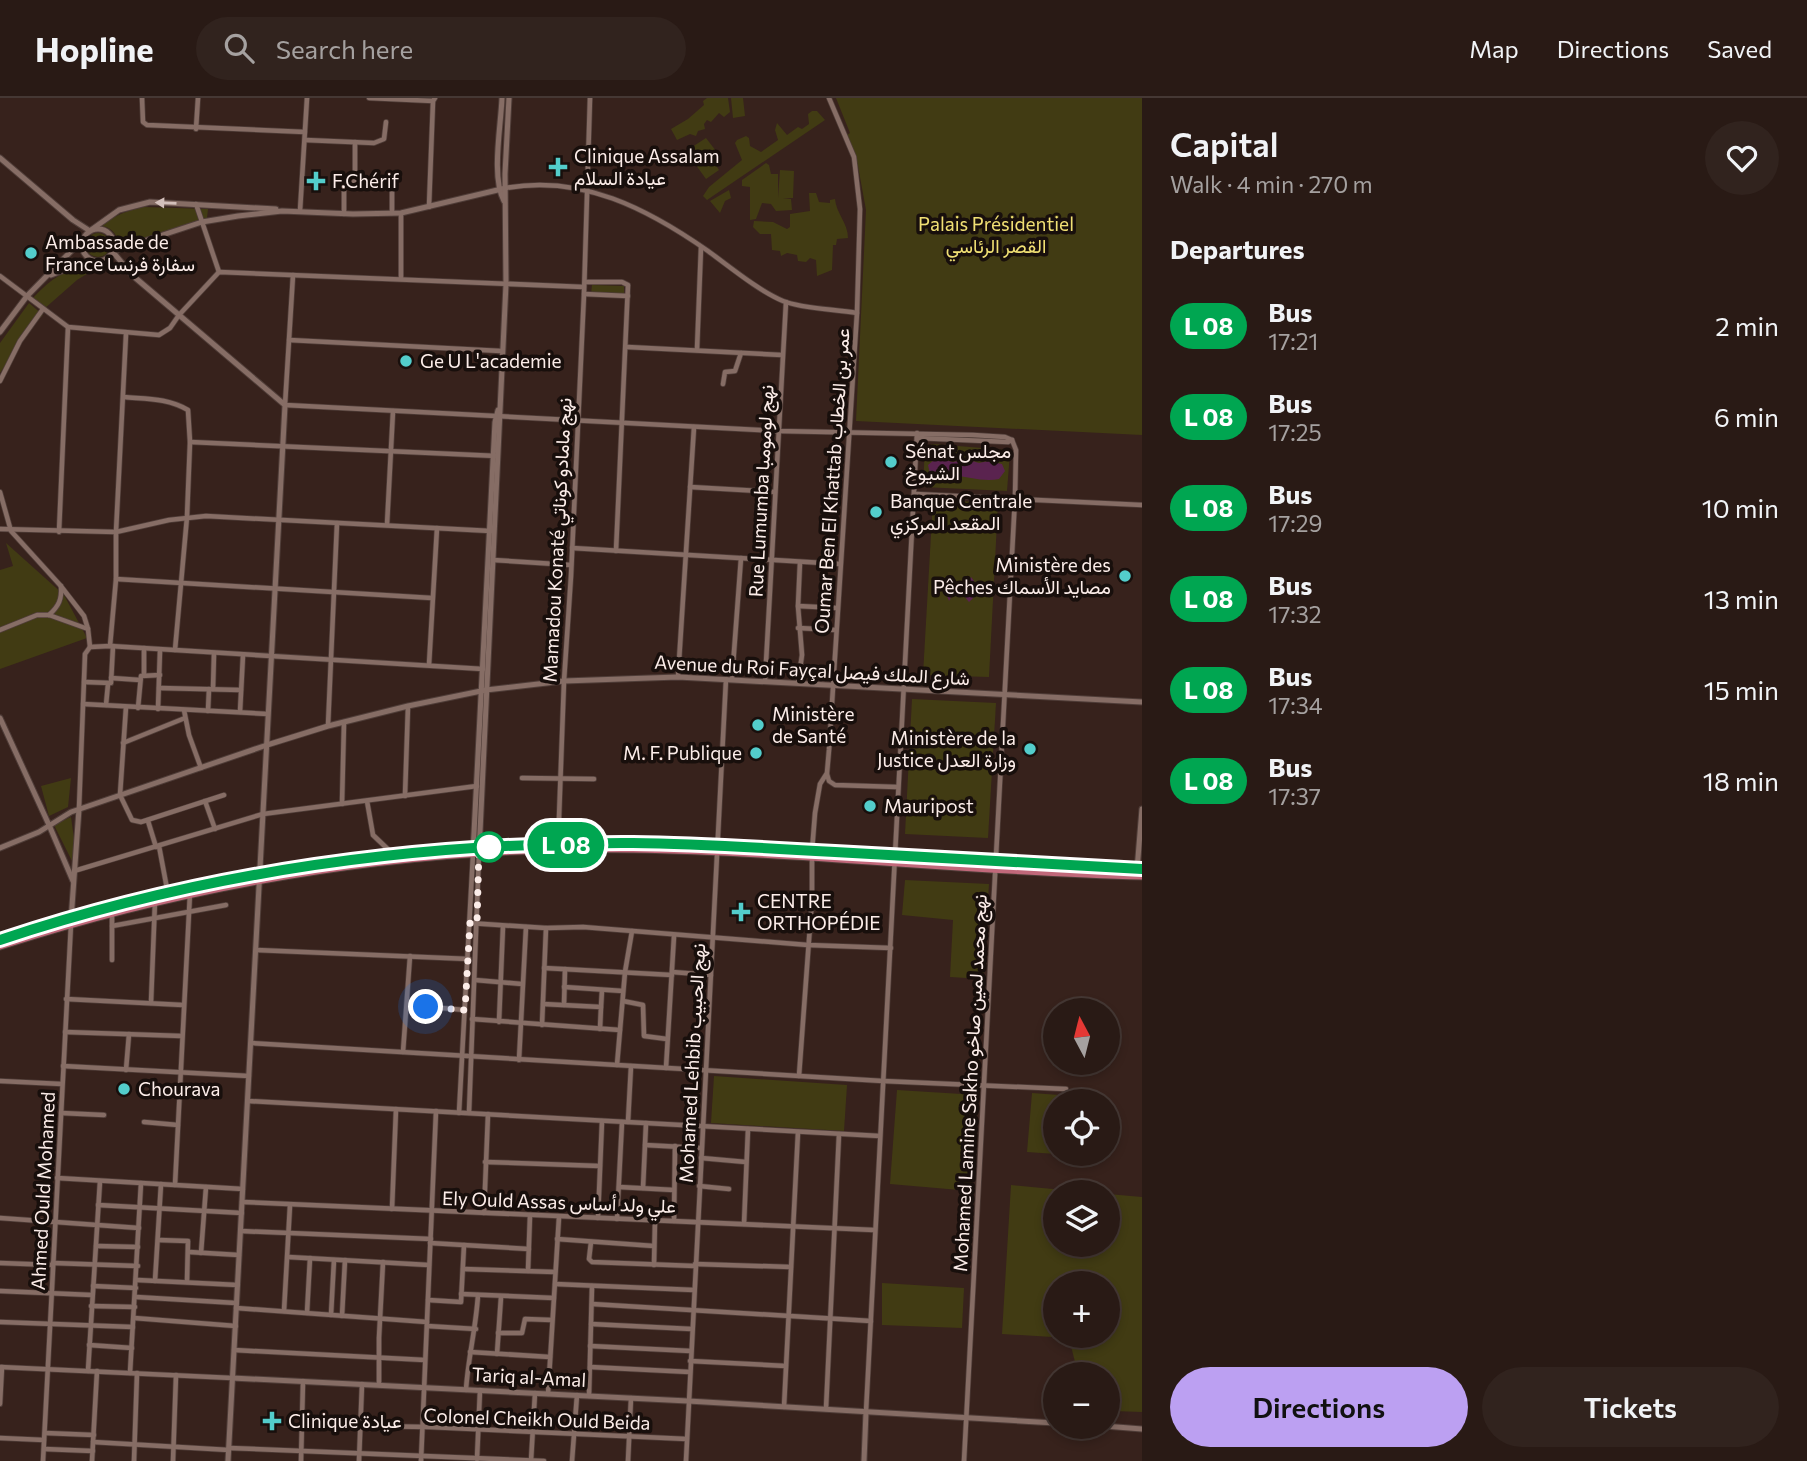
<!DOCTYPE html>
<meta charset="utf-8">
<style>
:root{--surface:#291a15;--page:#31231e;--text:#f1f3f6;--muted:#a5a1a0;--line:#453834;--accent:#bca0f2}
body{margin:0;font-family:Commissioner,Vazirmatn,sans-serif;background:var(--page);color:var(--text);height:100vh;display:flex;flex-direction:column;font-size:26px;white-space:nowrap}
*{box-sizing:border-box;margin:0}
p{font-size:23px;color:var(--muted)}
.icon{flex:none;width:38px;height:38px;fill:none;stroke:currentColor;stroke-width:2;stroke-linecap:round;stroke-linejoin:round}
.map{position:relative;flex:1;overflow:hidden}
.drawer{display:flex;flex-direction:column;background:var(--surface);width:665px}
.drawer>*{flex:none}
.badge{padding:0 14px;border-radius:23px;font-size:24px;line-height:46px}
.needle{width:46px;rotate:353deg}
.buttons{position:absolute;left:1043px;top:900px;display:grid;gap:14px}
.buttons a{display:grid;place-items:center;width:77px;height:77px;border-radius:50%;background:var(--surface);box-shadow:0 4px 10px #0003,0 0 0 2px var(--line);font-size:35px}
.you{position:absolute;width:35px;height:35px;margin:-18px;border:5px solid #fff;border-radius:50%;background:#1a73e8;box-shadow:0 0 0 10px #1a73e833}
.map>.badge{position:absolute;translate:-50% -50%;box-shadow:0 0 0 4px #fff}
h2{padding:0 28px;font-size:26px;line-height:63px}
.round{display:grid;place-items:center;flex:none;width:74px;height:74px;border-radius:37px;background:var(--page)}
.head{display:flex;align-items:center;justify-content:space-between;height:119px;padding:0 28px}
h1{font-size:33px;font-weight:600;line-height:52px}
.cta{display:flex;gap:14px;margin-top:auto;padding:14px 28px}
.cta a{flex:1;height:80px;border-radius:42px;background:var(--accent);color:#111;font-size:28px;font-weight:600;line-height:80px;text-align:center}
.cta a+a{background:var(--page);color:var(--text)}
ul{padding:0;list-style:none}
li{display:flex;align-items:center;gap:21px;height:91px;padding:0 28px}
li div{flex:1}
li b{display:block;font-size:26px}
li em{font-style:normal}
li .badge{min-width:77px;font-weight:700;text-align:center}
header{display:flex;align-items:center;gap:42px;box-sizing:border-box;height:98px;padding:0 35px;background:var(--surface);border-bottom:2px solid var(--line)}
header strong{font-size:33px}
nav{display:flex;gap:38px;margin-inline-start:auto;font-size:24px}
.search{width:490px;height:63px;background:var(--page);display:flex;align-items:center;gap:18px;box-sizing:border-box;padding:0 24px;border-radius:38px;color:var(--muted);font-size:26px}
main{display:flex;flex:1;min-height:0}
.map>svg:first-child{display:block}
</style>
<header>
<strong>Hopline</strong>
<div class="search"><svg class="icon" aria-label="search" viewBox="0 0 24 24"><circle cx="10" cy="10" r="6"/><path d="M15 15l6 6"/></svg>Search here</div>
<nav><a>Map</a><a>Directions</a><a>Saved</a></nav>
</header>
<main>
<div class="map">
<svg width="1142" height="1363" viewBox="0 0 1142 1363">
<rect width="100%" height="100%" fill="#37221c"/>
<!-- green -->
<g fill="#413b13" fill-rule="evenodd">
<polygon points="707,0 728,0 730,14 724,19 719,15 711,24 707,22 704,26 705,31 698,33 696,38 690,36 677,42 671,31 688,21 704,7 703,3"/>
<polygon points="731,0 743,0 745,18 733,20"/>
<polygon points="836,0 1142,0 1142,337 856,323 866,112 858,68 847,37 850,35"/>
<polygon points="812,13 817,13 825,22 707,102 703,98 709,89 742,62 735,45 737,42 746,38 749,40 750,48 761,54 778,42 775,32 777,25 787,37 798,29 802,31 809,26 808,16"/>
<polygon points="706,40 716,53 705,62 710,68 715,66 719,72 706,81 688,56 689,51"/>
<polygon points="766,65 769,67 771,76 778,76 778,100 780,72 794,73 793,100 783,100 791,101 792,112 776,113 771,106 762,105 756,121 750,122 750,89 742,88 742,82"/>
<polygon points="729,92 731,100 725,103 720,115 710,103"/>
<path d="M809,95H816L819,104L830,105V102L835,101C836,115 848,125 848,140L837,141L836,147H833L832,172L817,178L816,162L810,160L806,164L798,163L797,157L787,155L781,158L780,153L772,152L771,136H760L753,129L754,123L773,124L787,131L790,129V116L810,113Z"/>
<path d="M144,109L208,111L207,120L120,150C118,139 114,130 102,128C114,117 129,112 144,109Z"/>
<circle cx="98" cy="147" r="12"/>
<path d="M91,165L103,166L77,182L44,211L33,200C53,179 63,173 91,165Z"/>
<polygon points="592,187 624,188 624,197 591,196"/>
<polygon points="29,205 43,217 30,230 0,275 0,245"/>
<polygon points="933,346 1007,352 1010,354 1007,393 923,389 925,349"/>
<polygon points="933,402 998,405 989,579 923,577"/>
<polygon points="6,445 64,497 87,540 0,571 0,472 13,468"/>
<polygon points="912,601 996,605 988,740 905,736"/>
<polygon points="71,680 68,709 49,718 41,688"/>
<polygon points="71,719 75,748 72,763 54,727"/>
<polygon points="905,782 989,786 983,881 950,879 953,822 902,817"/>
<polygon points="714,978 847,987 844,1033 711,1025"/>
<polygon points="897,992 978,997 971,1093 890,1086"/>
<polygon points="1032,995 1059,997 1059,1003 1055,1003 1056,1056 1027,1054"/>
<path d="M1011,1087L1084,1094H1055V1146H1108V1096L1142,1099V1314L1113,1313L1115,1279H1108V1276H1078L1069,1240L1002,1236ZM1055,1185H1108V1237H1055Z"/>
<polygon points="882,1185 964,1190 962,1230 882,1227"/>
</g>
<!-- water -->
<g fill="#5a234f">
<path d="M941,361L953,364L966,361L979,365L988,363L1002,366L1005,373L999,381C984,384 968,379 953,377C944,376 939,380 930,376L928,367L934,362Z"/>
<polygon points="951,478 956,491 949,503 944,490"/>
<path d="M971,479C978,487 978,497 969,504L965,499L964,491Z"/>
</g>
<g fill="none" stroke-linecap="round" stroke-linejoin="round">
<!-- minor casing -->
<g stroke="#4f3d38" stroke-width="6">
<g id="minor">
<polyline points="142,0 143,24 147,27 305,34"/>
<polyline points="369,0 433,3"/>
<polyline points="196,31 198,0"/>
<polyline points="305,42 374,45 384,41 386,24"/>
<polyline points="355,84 355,44"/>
<path d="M506,90C581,76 648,111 708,153C730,169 759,193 783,203C803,211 835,211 857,215"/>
<polyline points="196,106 219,174"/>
<polyline points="429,109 433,3 435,0"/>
<polyline points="300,113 307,0"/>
<polyline points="401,115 401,181"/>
<path d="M344,116V88C354,81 376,83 388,86L392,92V115"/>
<polyline points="293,177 285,307 778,333 973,337 1005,339 1012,342"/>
<polyline points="0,178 68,229 159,237 170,230 179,217 219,174 584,189"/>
<polyline points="585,184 622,184 628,187 616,453"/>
<polyline points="584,196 628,198"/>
<polyline points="289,242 501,253"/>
<polyline points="627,249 782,257"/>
<polyline points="697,252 701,149"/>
<polyline points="0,283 20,243 43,211"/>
<polyline points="723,286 725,274 735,273 741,255"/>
<path d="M124,299C147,301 168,300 188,312L190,344L187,419L175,552"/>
<polyline points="917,340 1008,344 1012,342"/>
<polyline points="190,344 497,358"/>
<polyline points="690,389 775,394"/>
<polyline points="0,394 11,433 60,487 84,518 88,531 90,549"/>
<polyline points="915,396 1142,407"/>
<polyline points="387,427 393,313"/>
<polyline points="0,431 116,434 169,422 206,418 491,433"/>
<polyline points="59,434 68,229"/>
<polyline points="572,450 840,466"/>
<polyline points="493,462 571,467"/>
<polyline points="116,481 432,500"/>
<polyline points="798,508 837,510"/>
<path d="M49,517C59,508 62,501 61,488"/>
<polyline points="798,530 836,532"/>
<polyline points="0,532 37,517 49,517 88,531"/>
<polyline points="110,548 116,481 116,434 126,236"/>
<polyline points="90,549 110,548 483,571"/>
<polyline points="429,567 437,430"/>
<polyline points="144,577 144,550"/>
<polyline points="678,579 694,329"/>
<polyline points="111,580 140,582"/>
<polyline points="732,581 741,460"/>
<polyline points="765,583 786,204"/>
<polyline points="84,584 111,585 113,548"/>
<polyline points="798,585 802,557 798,508 800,464"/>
<polyline points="159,590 241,592"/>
<polyline points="213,591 214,555"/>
<polyline points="83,606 268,616"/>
<polyline points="106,607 108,586"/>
<polyline points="126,609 120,697 132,722 141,724 224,697"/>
<polyline points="138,610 141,578 160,577"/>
<polyline points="158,611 160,552"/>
<polyline points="184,612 189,637 201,670"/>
<polyline points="208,613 209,591"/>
<polyline points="240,614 243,557"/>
<polyline points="328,628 337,425"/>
<polyline points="123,645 185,620"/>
<polyline points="827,676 829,683 835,687 897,689"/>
<polyline points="522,680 594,681"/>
<polyline points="405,698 408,608"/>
<polyline points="205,703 215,731"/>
<polyline points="367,703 373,737 394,757"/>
<polyline points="342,706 344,624"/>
<polyline points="79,711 85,556 90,549"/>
<polyline points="148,723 156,749"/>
<polyline points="159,748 168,796"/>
<polyline points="558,748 564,583 571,478 584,196 590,0"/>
<polyline points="74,773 263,716 477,688"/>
<polyline points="469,825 546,830 583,829 808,847 891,850"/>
<polyline points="112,828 226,807"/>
<polyline points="256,852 469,861"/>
<polyline points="112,862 112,814"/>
<polyline points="544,870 672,877"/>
<polyline points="672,874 711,877"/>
<polyline points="475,882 522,886"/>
<polyline points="564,889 623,893"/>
<polyline points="66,901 183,907"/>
<polyline points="623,903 643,907 644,938 667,941"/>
<polyline points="151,905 155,803"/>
<polyline points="543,906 601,909 600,931"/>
<polyline points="407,907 465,912"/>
<polyline points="564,907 565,871"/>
<polyline points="601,909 602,892"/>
<polyline points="472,921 620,932"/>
<polyline points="499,924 503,828"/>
<polyline points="542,927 546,830"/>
<polyline points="65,934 182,938"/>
<polyline points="251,945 883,983 1066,991"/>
<polyline points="403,954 410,858"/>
<polyline points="519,962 526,829"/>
<polyline points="617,967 625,874 632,833"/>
<polyline points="63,968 249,978"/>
<polyline points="666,970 674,838"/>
<polyline points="126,972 129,936"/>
<polyline points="799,978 812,801 812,753 815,715 820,686 827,675 829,652 857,215 860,111 854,59 829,0"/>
<polyline points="0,983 62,986"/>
<polyline points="248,1003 880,1038"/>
<polyline points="61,1015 104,1017"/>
<polyline points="459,1015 473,756"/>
<polyline points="469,1015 479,756"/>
<polyline points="144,1024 178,1027"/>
<polyline points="628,1024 631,968"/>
<polyline points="645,1047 701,1050"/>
<polyline points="701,1060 746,1064"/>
<polyline points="485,1064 600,1068"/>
<polyline points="57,1080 243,1091"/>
<polyline points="175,1087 190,795"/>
<polyline points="699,1088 729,1091"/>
<polyline points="619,1089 674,1092"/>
<polyline points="643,1090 646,1025"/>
<polyline points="242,1104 874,1132"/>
<polyline points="98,1107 242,1115"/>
<polyline points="392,1111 396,1011"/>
<polyline points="484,1115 488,1016"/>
<polyline points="0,1120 139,1130"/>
<polyline points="598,1120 602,1023"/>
<polyline points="617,1121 622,1024"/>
<polyline points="674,1123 675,1048"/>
<polyline points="744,1126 748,1031"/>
<polyline points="241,1133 431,1141"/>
<polyline points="557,1141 654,1148"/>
<polyline points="158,1142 188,1143 187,1184"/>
<polyline points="591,1144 589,1161 592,1164 695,1168"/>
<polyline points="430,1145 529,1151"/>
<polyline points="96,1148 138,1149"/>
<polyline points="189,1154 239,1157"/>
<polyline points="201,1155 206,1089"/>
<polyline points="288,1159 429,1167"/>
<polyline points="0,1165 53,1167"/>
<polyline points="53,1165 138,1168"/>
<polyline points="695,1166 791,1169"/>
<polyline points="654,1167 655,1122"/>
<polyline points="463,1171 555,1174"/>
<polyline points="528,1173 530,1117"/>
<polyline points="137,1182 238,1187"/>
<polyline points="155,1183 161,1086"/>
<polyline points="555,1186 694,1192"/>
<polyline points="93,1188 136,1190"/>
<polyline points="0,1193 92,1197"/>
<polyline points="461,1196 554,1200"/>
<polyline points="136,1199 236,1205"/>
<polyline points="428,1202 461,1204 464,1147"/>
<polyline points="592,1206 871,1223"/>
<polyline points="91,1208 135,1209"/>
<polyline points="236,1210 427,1224"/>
<polyline points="284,1213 290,1107"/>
<polyline points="307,1215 310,1160"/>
<polyline points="331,1217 334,1162"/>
<polyline points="342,1218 345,1162"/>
<polyline points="134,1220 236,1228"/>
<polyline points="0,1224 133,1229"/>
<polyline points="591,1226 692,1231"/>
<polyline points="427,1228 476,1231"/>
<polyline points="498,1235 522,1235 525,1221 552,1222"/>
<polyline points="89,1247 132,1250"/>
<polyline points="590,1248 691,1253"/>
<polyline points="234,1252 425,1262"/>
<polyline points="470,1254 550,1259"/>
<polyline points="497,1256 501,1199"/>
<polyline points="690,1263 786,1268"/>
<polyline points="0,1269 232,1280"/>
<polyline points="590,1269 690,1274"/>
<polyline points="88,1273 100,1083"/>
<polyline points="130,1275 141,1085"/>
<polyline points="379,1287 379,1240 383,1164"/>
<path d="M466,1292C468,1260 476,1230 478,1197"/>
<polyline points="548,1296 559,1119"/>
<polyline points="589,1298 592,1188"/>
<polyline points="0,1306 2,1269"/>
<polyline points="784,1309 798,1034"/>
<polyline points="826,1311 839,1036"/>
<polyline points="866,1314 917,335"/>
<polyline points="302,1327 429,1329 687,1341"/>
<polyline points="45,1335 94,1337"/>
<polyline points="0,1340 44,1342"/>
<polyline points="93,1344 229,1352"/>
<polyline points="229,1350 544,1363"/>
<polyline points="44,1351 93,1353"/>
<polyline points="477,1361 480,1292"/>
<polyline points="43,1363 71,826"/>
<polyline points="92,1363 97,1273"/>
<polyline points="134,1363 137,1275"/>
<polyline points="173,1363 176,1277"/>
<polyline points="301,1363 303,1283"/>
<polyline points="359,1363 362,1286"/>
<polyline points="421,1363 436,1013"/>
<polyline points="531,1363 535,1295"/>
<polyline points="572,1363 577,1297"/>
<polyline points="628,1363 631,1300"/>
<polyline points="686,1363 726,581"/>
<polyline points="964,1363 1015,400 1016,352 1012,342"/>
</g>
</g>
<!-- tertiary casing -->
<g stroke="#4f3d38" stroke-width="7">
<g id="tertiary">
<path d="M502,0C501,28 491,79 504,103"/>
<polyline points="0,60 73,122 90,133"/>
<circle cx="98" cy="147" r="16"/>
<polyline points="91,132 119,112 150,104 276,111"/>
<polyline points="114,153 202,124 238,118 282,113 353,116 401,115 506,90"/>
<polyline points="113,154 132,177 285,307 228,1363"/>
<polyline points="51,177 91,162"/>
<polyline points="0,234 27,198 82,142"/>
<polyline points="0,620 49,727 73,783"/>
<polyline points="0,750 39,734 71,714 267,647 328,628 408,608 486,592 564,583 678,579 1142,604"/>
<polyline points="473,755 495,324 498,312"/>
<polyline points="479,755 506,186 505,76 509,0"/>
<polyline points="1137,772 1142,711"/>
<polyline points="71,822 79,711"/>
<polyline points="232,1280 688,1303 1055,1325"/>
<polyline points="1104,1328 1142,1331"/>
<polyline points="864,1363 866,1314"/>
</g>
</g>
<!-- trunk casing -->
<g stroke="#4f3d38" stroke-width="9">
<g id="trunk">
<path d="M489,749C707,738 924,761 1142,771"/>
<path d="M0,842C96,810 194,788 293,771"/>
<path d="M0,848C205,782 417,748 633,751C803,754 972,774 1142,778"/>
</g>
</g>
<!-- minor -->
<use href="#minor" stroke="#866d65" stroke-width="4.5"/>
<!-- tertiary -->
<use href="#tertiary" stroke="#866d65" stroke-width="5"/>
<!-- trunk -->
<use href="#trunk" stroke="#c1687a" stroke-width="7"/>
</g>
<!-- one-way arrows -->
<defs><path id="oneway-solid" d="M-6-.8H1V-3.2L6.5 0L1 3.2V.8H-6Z" transform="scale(1.75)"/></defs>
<use fill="#d3c0bb" href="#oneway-solid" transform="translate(166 105) rotate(-178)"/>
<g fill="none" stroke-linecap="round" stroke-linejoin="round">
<!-- line casing -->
<g stroke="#fff" stroke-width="16">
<path id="line" d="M0,842C203,774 419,744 633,745C701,746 768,750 835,754C938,760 1040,766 1142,771"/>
</g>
<!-- line -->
<use href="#line" stroke="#00a651" stroke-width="10"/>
<!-- walk -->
<polyline stroke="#fcede9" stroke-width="7" stroke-dasharray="0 12.6" points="426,909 465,912 470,825 477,825 479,750 489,749"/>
</g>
<!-- markers -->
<g fill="#53cdcb" stroke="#180f0c" stroke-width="2.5">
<path d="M554.5 58.5h7v7h7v7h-7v7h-7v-7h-7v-7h7z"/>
<path d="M312.5 72.5h7v7h7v7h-7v7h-7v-7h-7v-7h7z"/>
<circle cx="31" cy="155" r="7"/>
<circle cx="406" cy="263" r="7"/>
<circle cx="891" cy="364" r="7"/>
<circle cx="876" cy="414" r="7"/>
<circle cx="1125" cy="478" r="7"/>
<circle cx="758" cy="627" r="7"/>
<circle cx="1030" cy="651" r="7"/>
<circle cx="756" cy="655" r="7"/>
<circle cx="870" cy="708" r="7"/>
<path d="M737.5 803.5h7v7h7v7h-7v7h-7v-7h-7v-7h7z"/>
<circle cx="124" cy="991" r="7"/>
<path d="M268.5 1312.5h7v7h7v7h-7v7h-7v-7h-7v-7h7z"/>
</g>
<circle fill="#fff" stroke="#00a651" stroke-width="3.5" cx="489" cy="749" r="14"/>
<g text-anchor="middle" stroke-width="7" stroke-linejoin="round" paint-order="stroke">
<!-- poi labels -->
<g font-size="19" fill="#fcede9" stroke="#180f0c" text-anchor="start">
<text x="574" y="65">Clinique Assalam<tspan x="574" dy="22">عيادة السلام</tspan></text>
<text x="332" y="90">F.Chérif</text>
<text x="45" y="151">Ambassade de<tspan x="45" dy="22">France سفارة فرنسا</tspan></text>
<text x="420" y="270">Ge U L'academie</text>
<text x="905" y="360">Sénat مجلس<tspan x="905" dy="22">الشيوخ</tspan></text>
<text x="890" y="410">Banque Centrale<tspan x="890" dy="22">المقعد المركزي</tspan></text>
<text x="1111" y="474" text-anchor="end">Ministère des<tspan x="1111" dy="22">Pêches مصايد الأسماك</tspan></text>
<text x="772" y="623">Ministère<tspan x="772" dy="22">de Santé</tspan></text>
<text x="1016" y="647" text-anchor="end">Ministère de la<tspan x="1016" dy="22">Justice وزارة العدل</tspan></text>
<text x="742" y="662" text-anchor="end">M. F. Publique</text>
<text x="884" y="715">Mauripost</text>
<text x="757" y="810">CENTRE<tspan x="757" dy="22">ORTHOPÉDIE</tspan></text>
<text x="138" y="998">Chourava</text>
<text x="288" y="1330">Clinique عيادة</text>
</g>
<!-- park labels -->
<g font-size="19" fill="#f1e074" stroke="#180f0c">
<text x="996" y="133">Palais Présidentiel<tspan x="996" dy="22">القصر الرئاسي</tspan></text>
</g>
<!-- street labels -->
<g font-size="19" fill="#fcede9" stroke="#180f0c">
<text transform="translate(832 383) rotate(-86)" y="7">Oumar Ben El Khattab عمر بن الخطاب</text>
<text transform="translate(761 393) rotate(-87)" y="7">Rue Lumumba نهج لومومبا</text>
<text transform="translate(557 442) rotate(-87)" y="7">Mamadou Konaté نهج مامادو كوناتي</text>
<text transform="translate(812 572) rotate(3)" y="7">Avenue du Roi Fayçal شارع الملك فيصل</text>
<text transform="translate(692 965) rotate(-87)" y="7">Mohamed Lehbib نهج الحبيب</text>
<text transform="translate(970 985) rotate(-87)" y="7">Mohamed Lamine Sakho نهج محمد لمين صاخو</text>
<text transform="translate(43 1093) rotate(-87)" y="7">Ahmed Ould Mohamed</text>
<text transform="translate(559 1104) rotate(2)" y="7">Ely Ould Assas علي ولد أساس</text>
<text transform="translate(529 1279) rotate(3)" y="7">Tariq al-Amal</text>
<text transform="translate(537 1321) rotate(2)" y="7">Colonel Cheikh Ould Beida</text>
</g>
</g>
</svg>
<div class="buttons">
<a><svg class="needle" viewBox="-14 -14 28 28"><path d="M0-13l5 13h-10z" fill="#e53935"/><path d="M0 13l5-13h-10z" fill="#a5a1a0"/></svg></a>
<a><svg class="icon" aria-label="locate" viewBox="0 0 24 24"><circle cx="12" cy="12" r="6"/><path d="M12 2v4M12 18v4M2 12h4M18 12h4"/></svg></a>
<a><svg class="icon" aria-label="layers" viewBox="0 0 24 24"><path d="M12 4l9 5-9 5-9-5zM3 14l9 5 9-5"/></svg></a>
<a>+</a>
<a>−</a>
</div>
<div class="you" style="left:426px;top:909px"></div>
<b class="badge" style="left:566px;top:747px;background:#00a651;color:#fff">L 08</b>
</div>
<section class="drawer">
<div class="head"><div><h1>Capital</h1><p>Walk · 4 min · 270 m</p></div><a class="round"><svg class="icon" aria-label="heart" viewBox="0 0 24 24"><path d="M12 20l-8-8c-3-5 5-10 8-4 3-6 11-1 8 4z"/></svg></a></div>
<h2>Departures</h2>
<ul>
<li><span class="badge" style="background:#00a651;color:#fff">L 08</span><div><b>Bus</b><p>17:21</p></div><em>2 min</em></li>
<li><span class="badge" style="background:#00a651;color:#fff">L 08</span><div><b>Bus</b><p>17:25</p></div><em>6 min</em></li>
<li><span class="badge" style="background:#00a651;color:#fff">L 08</span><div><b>Bus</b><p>17:29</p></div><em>10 min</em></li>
<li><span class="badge" style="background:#00a651;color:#fff">L 08</span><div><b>Bus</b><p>17:32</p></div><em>13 min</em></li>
<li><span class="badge" style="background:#00a651;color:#fff">L 08</span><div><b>Bus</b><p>17:34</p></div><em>15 min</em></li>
<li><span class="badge" style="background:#00a651;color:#fff">L 08</span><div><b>Bus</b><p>17:37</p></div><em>18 min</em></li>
</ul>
<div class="cta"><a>Directions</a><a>Tickets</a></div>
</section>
</main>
